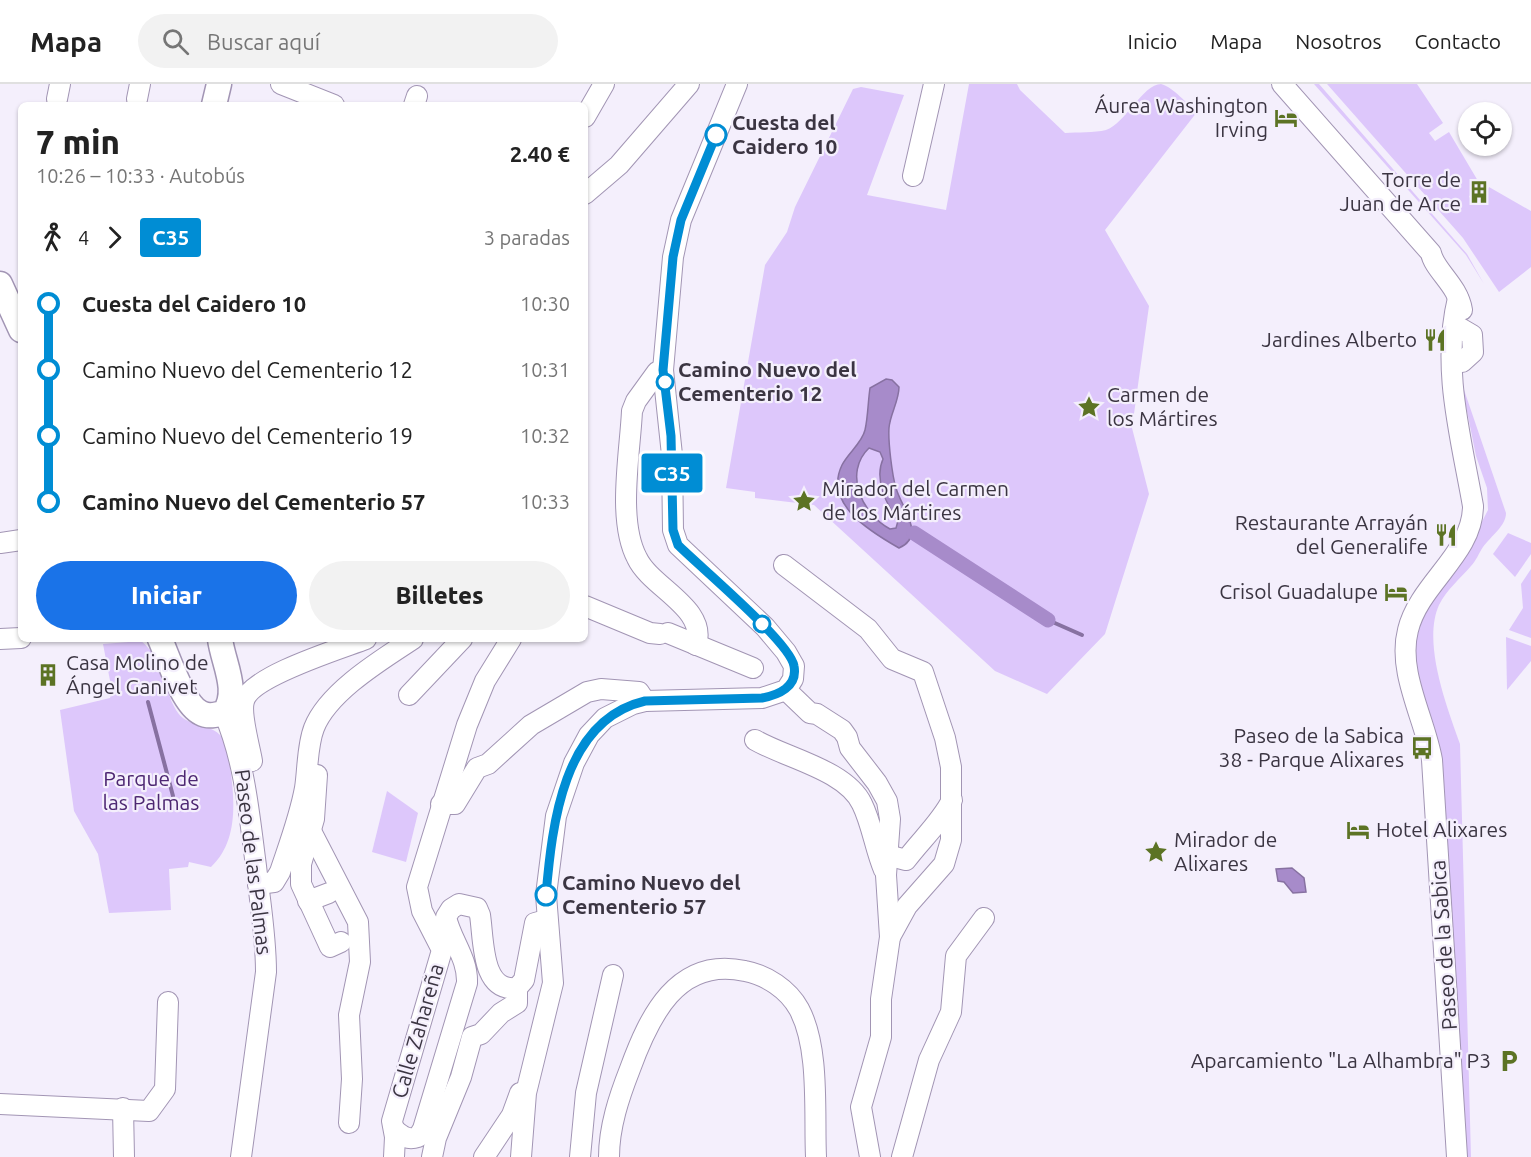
<!DOCTYPE html>
<html lang="es">
<meta charset="utf-8">
<style>
:root{--surface:#fff;--page:#f2f2f2;--text:#222;--muted:#767676;--line:#e0e0e0;--accent:#1a73e8}
body{margin:0;font-family:Ubuntu,sans-serif;background:var(--page);color:var(--text);height:100vh;display:flex;flex-direction:column;font-size:22px;white-space:nowrap}
*{box-sizing:border-box;margin:0}
p{font-size:20px;color:var(--muted)}
.icon{flex:none;width:33px;height:33px;fill:none;stroke:currentColor;stroke-width:2;stroke-linecap:round;stroke-linejoin:round}
.map{position:relative;flex:1;overflow:hidden}
.side{position:absolute;left:18px;top:18px;width:570px;height:540px;display:flex;flex-direction:column;background:var(--surface);border-radius:9px;box-shadow:0 2px 4px #0004}
.side>*{flex:none}
.badge{padding:0 12px;border-radius:4px;font-size:21px;line-height:39px}
.controls{position:absolute;left:1458px;top:18px;display:grid;gap:12px}
.controls a{display:grid;place-items:center;width:54px;height:54px;border-radius:50%;background:var(--surface);box-shadow:0 2px 4px #0004;font-size:30px}
.map>.badge{position:absolute;translate:-50% -50%;box-shadow:0 0 0 3px #fff}
.legs{display:flex;align-items:center;gap:9px;height:66px;padding:0 18px;font-size:20px}
.legs p{margin-inline-start:auto}
.headline{display:flex;align-items:center;justify-content:space-between;height:102px;padding:0 18px}
h1{font-size:33px;font-weight:800;line-height:45px}
.primary-button{display:flex;gap:12px;margin-top:auto;padding:12px 18px}
.primary-button a{flex:1;height:69px;border-radius:36px;background:var(--accent);color:#fff;font-size:24px;font-weight:800;line-height:69px;text-align:center}
.primary-button a+a{background:var(--page);color:var(--text)}
ul{padding:0 18px;list-style:none}
li{display:flex;align-items:center;gap:21px;height:66px;font-size:22px}
li i{display:grid;place-items:center;width:9px;height:100%;margin:0 8px;background:currentColor}
li i::after{content:'';width:15px;height:15px;margin:-8px;border:4px solid;border-radius:50%;background:var(--surface)}
li p{margin-inline-start:auto}
li:first-child i{background:linear-gradient(#0000 50%,currentColor 0)}
li:last-child i{background:linear-gradient(currentColor 50%,#0000 0)}
header{display:flex;align-items:center;gap:36px;box-sizing:border-box;height:84px;padding:0 30px;background:var(--surface);border-bottom:2px solid var(--line)}
header strong{font-size:28px}
nav{display:flex;gap:33px;margin-inline-start:auto;font-size:21px}
.search{width:420px;height:54px;background:var(--page);display:flex;align-items:center;gap:15px;box-sizing:border-box;padding:0 21px;border-radius:33px;color:var(--muted);font-size:22px}
.map>svg:first-child{display:block}
</style>
<header>
<strong>Mapa</strong>
<div class="search"><svg class="icon" aria-label="search" viewBox="0 0 24 24"><circle cx="10" cy="10" r="6"/><path d="M15 15l6 6"/></svg>Buscar aquí</div>
<nav><a>Inicio</a><a>Mapa</a><a>Nosotros</a><a>Contacto</a></nav>
</header>
<div class="map">
<svg width="1531" height="1073" viewBox="0 0 1531 1073">
<rect width="100%" height="100%" fill="#f4effc"/>
<!-- green -->
<g fill="#ddc7fb">
<path d="M969,0H1017L1020,6L1065,49C1078,48 1094,49 1106,46C1125,40 1143,0 1161,0C1173,3 1187,20 1197,28L1105,146L1149,222L1132,344L1149,410L1105,550L1047,610L995,587L814,421L755,414V408L726,404L765,181L787,148L795,123L853,5L861,3L904,11L867,111L946,126Z"/>
<polygon points="1314,0 1319,0 1467,170 1484,200 1466,171"/>
<polygon points="1327,0 1417,0 1443,39 1429,49 1435,57 1449,48 1478,97 1469,113 1480,119 1489,103 1531,127 1531,183 1499,208 1463,154"/>
<path d="M1461,297L1506,429C1506,442 1491,452 1483,463C1479,469 1476,477 1471,482C1460,495 1447,505 1439,521C1422,559 1447,623 1460,660L1471,1073H1462L1422,615L1413,563L1419,535L1471,459L1488,426L1487,404L1476,372Z"/>
<polygon points="1508,449 1531,459 1531,470 1515,493 1493,470"/>
<polygon points="1531,485 1531,554 1509,546 1523,524 1521,500"/>
<polygon points="1506,553 1531,562 1531,577 1507,606"/>
<path d="M141,557C163,574 163,603 176,626C186,644 210,638 222,653C228,660 229,674 230,683C235,717 238,758 211,783L189,778L188,783L169,785L171,826L109,829L98,770L74,727L60,626L110,614L112,607L103,560Z"/>
<polygon points="387,707 418,729 406,778 372,768"/>
</g>
<!-- water -->
<g fill="#a78bca" stroke="#8771a1" stroke-width="1.5" fill-rule="evenodd">
<path d="M886,295L892,296L899,303C899,317 890,330 889,344C888,357 892,391 896,404C901,423 927,452 899,464C871,448 823,420 842,381C848,369 862,359 865,346C868,333 868,317 870,304ZM869,364L880,368L883,375C874,395 886,420 898,437L896,444L890,445C862,430 843,389 869,364Z"/>
<polygon points="1292,784 1304,794 1306,808 1293,809 1284,798 1278,797 1276,785"/>
</g>
<g fill="none" stroke-linecap="round" stroke-linejoin="round">
<!-- stream -->
<g stroke="#8771a1" stroke-width="4">
<polyline points="1048,536 1082,551"/>
<polyline points="148,618 173,712"/>
</g>
<!-- canal -->
<polyline stroke="#a78bca" stroke-width="15" points="914,449 1048,536"/>
<!-- minor casing -->
<g stroke="#a295b4" stroke-width="22">
<g id="minor">
<polyline points="281,0 334,21"/>
<path d="M1282,0L1431,169C1434,186 1458,201 1462,226"/>
<polyline points="57,15 60,0"/>
<polyline points="137,15 140,0"/>
<polyline points="414,21 417,12"/>
<polyline points="585,33 604,0"/>
<polyline points="913,92 934,0"/>
<polyline points="585,110 619,81 689,0"/>
<polyline points="1453,278 1462,278 1473,268 1472,251 1460,244"/>
<path d="M663,286L657,288L636,317L632,327C630,370 617,436 637,474C651,504 708,524 696,561"/>
<polyline points="0,459 21,456"/>
<polyline points="784,481 868,545 892,575 923,588 945,654 951,683 951,756 944,780 907,822 890,853"/>
<polyline points="585,522 650,549 660,550"/>
<polyline points="668,549 753,584"/>
<polyline points="0,555 21,554"/>
<polyline points="786,606 810,629 817,630 842,646 847,653 850,664 877,699 887,717 890,735 886,791 890,853 881,915 881,953 861,1023 870,1073"/>
<polyline points="409,611 462,555"/>
<path d="M224,629C245,679 249,729 256,782C260,818 266,852 266,888L241,1073"/>
<path d="M755,656C786,674 846,686 862,720C872,740 875,765 884,786"/>
<path d="M252,677C250,664 240,630 244,617C251,592 340,565 366,555"/>
<polyline points="317,691 314,735 301,780 301,800 330,863 341,858"/>
<polyline points="441,720 455,720 477,684 488,680 531,641 587,608 601,605 639,608 645,617"/>
<polyline points="311,747 358,838 360,878 349,931 352,995 349,1039"/>
<path d="M887,771L906,776C921,756 941,738 952,716"/>
<path d="M258,800L274,798L280,788C289,761 300,732 305,704C308,685 307,662 314,644C328,608 381,576 413,555"/>
<polyline points="308,817 329,809"/>
<polyline points="0,1020 149,1027 165,1005 168,918"/>
<polyline points="123,1024 124,1073"/>
<path d="M395,1046C403,1053 408,1056 418,1053L423,1045L467,899C468,874 451,856 446,833L451,825L459,820L477,824L480,831C484,857 481,908 517,904L524,896L535,839L546,836"/>
<polyline points="394,1073 395,1053 392,1037 442,866 422,827 417,803 467,641 485,597 511,555"/>
<polyline points="432,1073 436,1054 461,993 472,953 481,950 501,929 517,919 517,904"/>
<polyline points="484,1073 512,1031 520,1009"/>
<polyline points="521,1073 526,1009 553,899 546,811 556,732 574,679 589,651 605,634 633,620 645,617 762,614 786,606 793,595 794,582 786,568 765,543 678,461 673,446 672,371 663,286 673,173 681,136 737,0"/>
<polyline points="580,1073 586,1009 613,891"/>
<path d="M609,1073C609,1043 619,1013 630,985C649,933 677,872 745,887C766,891 788,905 799,925C820,964 814,1029 816,1073"/>
<polyline points="902,1073 929,976 951,928 956,872 984,834"/>
<path d="M1457,1073L1432,676C1425,635 1397,588 1408,546C1419,500 1473,470 1473,422C1461,353 1441,284 1458,214"/>
</g>
</g>
<!-- major casing -->
<g stroke="#a295b4" stroke-width="27">
<g id="major">
<polyline points="214,21 219,0"/>
<polyline points="0,200 21,246"/>
<path d="M160,555C168,573 183,621 201,629C208,633 216,631 224,629C240,607 223,579 220,555"/>
</g>
</g>
<!-- minor -->
<use href="#minor" stroke="#fff" stroke-width="20"/>
<!-- major -->
<use href="#major" stroke="#fff" stroke-width="24"/>
</g>
<g fill="none" stroke-linecap="round" stroke-linejoin="round">
<!-- line-1 casing -->
<g stroke="#fff" stroke-width="14">
<path id="line-1" d="M546,811C552,741 563,636 645,617L762,614C778,611 798,603 794,582C790,558 700,483 678,461L673,446L671,352L663,286L667,241L673,173L681,136L716,51"/>
</g>
<!-- line-1 -->
<use href="#line-1" stroke="#008dd4" stroke-width="9"/>
</g>
<!-- icons -->
<defs>
<g id="hotel-bare" transform="scale(1.8)"><path d="M-6-4.5h1.5V1H6V5H4.5V3h-9V5H-6ZM-4 0a1.8 1.8 0 1 1 3.6 0ZM.5 0V-2.5h3Q6-2.5 6 0Z" fill="#5c7324" stroke="#f4effc" stroke-width="2.5" paint-order="stroke"/></g>
<g id="building-bare" transform="scale(1.8)"><path d="M-4-6H4V6H1V3H-1V6H-4ZM-2.5-4.3h1.7v1.8h-1.7ZM.8-4.3h1.7v1.8H.8ZM-2.5-1h1.7V.8h-1.7ZM.8-1h1.7V.8H.8Z" fill="#5c7324" stroke="#f4effc" stroke-width="2.5" paint-order="stroke"/></g>
<g id="restaurant-bare" transform="scale(1.8)"><path d="M-5-6h1v4h1v-4h1v4h1v-4h1v5L-1.5 .5V6h-2V.5L-5-1ZM5-6V6H3V1.5H1.5Q1.5-4 5-6Z" fill="#5c7324" stroke="#f4effc" stroke-width="2.5" paint-order="stroke"/></g>
<g id="sight-bare" transform="scale(1.8)"><path d="M0-6L1.8-2.2L6-1.7L2.9 1.2L3.7 5.4L0 3.3L-3.7 5.4L-2.9 1.2L-6-1.7L-1.8-2.2Z" fill="#5c7324" stroke="#f4effc" stroke-width="2.5" paint-order="stroke"/></g>
<g id="bus-bare" transform="scale(1.8)"><path d="M-5-6H5V4H4V6H2V4H-2V6H-4V4H-5ZM-3.5-4V0h7V-4ZM-3.5 1.2v1.5H-2V1.2ZM2 1.2v1.5H3.5V1.2Z" fill="#5c7324" stroke="#f4effc" stroke-width="2.5" paint-order="stroke"/></g>
<g id="parking-bare" transform="scale(1.8)"><path d="M-3.5-5.5H1a3.5 3.5 0 0 1 0 7H-1V5.5H-3.5ZM-1-3.4V-.6H.8a1.4 1.4 0 0 0 0-2.8Z" fill="#5c7324" stroke="#f4effc" stroke-width="2.5" paint-order="stroke"/></g>
</defs>
<g fill-rule="evenodd">
<use href="#hotel-bare" x="1286" y="34"/>
<use href="#building-bare" x="1479" y="108"/>
<use href="#restaurant-bare" x="1435" y="256"/>
<use href="#sight-bare" x="1089" y="323"/>
<use href="#sight-bare" x="804" y="417"/>
<use href="#restaurant-bare" x="1446" y="451"/>
<use href="#hotel-bare" x="1396" y="508"/>
<use href="#building-bare" x="48" y="591"/>
<use href="#bus-bare" x="1422" y="664"/>
<use href="#hotel-bare" x="1358" y="746"/>
<use href="#sight-bare" x="1156" y="768"/>
<use href="#parking-bare" x="1509" y="977"/>
</g>
<!-- markers -->
<g fill="#fff" stroke="#008dd4" stroke-width="3">
<circle cx="716" cy="51" r="10"/>
<circle cx="665" cy="298" r="8"/>
<circle cx="762" cy="540" r="8"/>
<circle cx="546" cy="811" r="10"/>
</g>
<g text-anchor="middle" stroke-width="4.5" stroke-linejoin="round" paint-order="stroke">
<!-- poi labels -->
<g font-size="21" fill="#3b3542" stroke="#f4effc" text-anchor="end">
<text x="1268" y="29">Áurea Washington<tspan x="1268" dy="24">Irving</tspan></text>
<text x="1461" y="103">Torre de<tspan x="1461" dy="24">Juan de Arce</tspan></text>
<text x="1417" y="263">Jardines Alberto</text>
<text x="1107" y="318" text-anchor="start">Carmen de<tspan x="1107" dy="24">los Mártires</tspan></text>
<text x="822" y="412" text-anchor="start">Mirador del Carmen<tspan x="822" dy="24">de los Mártires</tspan></text>
<text x="1428" y="446">Restaurante Arrayán<tspan x="1428" dy="24">del Generalife</tspan></text>
<text x="1378" y="515">Crisol Guadalupe</text>
<text x="66" y="586" text-anchor="start">Casa Molino de<tspan x="66" dy="24">Ángel Ganivet</tspan></text>
<text x="1404" y="659">Paseo de la Sabica<tspan x="1404" dy="24">38 - Parque Alixares</tspan></text>
<text x="1376" y="753" text-anchor="start">Hotel Alixares</text>
<text x="1174" y="763" text-anchor="start">Mirador de<tspan x="1174" dy="24">Alixares</tspan></text>
<text x="1491" y="984">Aparcamiento "La Alhambra" P3</text>
</g>
<!-- stop labels -->
<g font-size="21" font-weight="bold" fill="#3b3542" stroke="#f4effc" text-anchor="start">
<text x="732" y="46">Cuesta del<tspan x="732" dy="24">Caidero 10</tspan></text>
<text x="678" y="293">Camino Nuevo del<tspan x="678" dy="24">Cementerio 12</tspan></text>
<text x="562" y="806">Camino Nuevo del<tspan x="562" dy="24">Cementerio 57</tspan></text>
</g>
<!-- park labels -->
<g font-size="21" fill="#4d2772" stroke="#f4effc">
<text x="151" y="702">Parque de<tspan x="151" dy="24">las Palmas</tspan></text>
</g>
<!-- street labels -->
<g font-size="21" fill="#3b3542" stroke="#f4effc">
<text transform="translate(253 778) rotate(83)" y="7">Paseo de las Palmas</text>
<text transform="translate(1444 861) rotate(-94)" y="7">Paseo de la Sabica</text>
<text transform="translate(418 947) rotate(-74)" y="7">Calle Zahareña</text>
</g>
</g>
</svg>
<div class="controls">
<a><svg class="icon" aria-label="locate" viewBox="0 0 24 24"><circle cx="12" cy="12" r="6"/><path d="M12 2v4M12 18v4M2 12h4M18 12h4"/></svg></a>
</div>
<b class="badge" style="left:672px;top:389px;background:#008dd4;color:#fff">C35</b>
<section class="side">
<div class="headline"><div><h1>7 min</h1><p>10:26 – 10:33 · Autobús</p></div><b>2.40 €</b></div>
<div class="legs"><svg class="icon" aria-label="walk" viewBox="0 0 24 24"><circle cx="13" cy="4" r="2"/><path d="M13 8l-2 6 4 7M11 14l-3 7M7 12l3-4h3l4 4"/></svg>4<svg class="icon" aria-label="forward" viewBox="0 0 24 24"><path d="M9 5l7 7-7 7"/></svg><b class="badge" style="background:#008dd4;color:#fff">C35</b><p>3 paradas</p></div>
<ul>
<li><i style="color:#008dd4"></i><b>Cuesta del Caidero 10</b><p>10:30</p></li>
<li><i style="color:#008dd4"></i><span>Camino Nuevo del Cementerio 12</span><p>10:31</p></li>
<li><i style="color:#008dd4"></i><span>Camino Nuevo del Cementerio 19</span><p>10:32</p></li>
<li><i style="color:#008dd4"></i><b>Camino Nuevo del Cementerio 57</b><p>10:33</p></li>
</ul>
<div class="primary-button"><a>Iniciar</a><a>Billetes</a></div>
</section>
</div>
